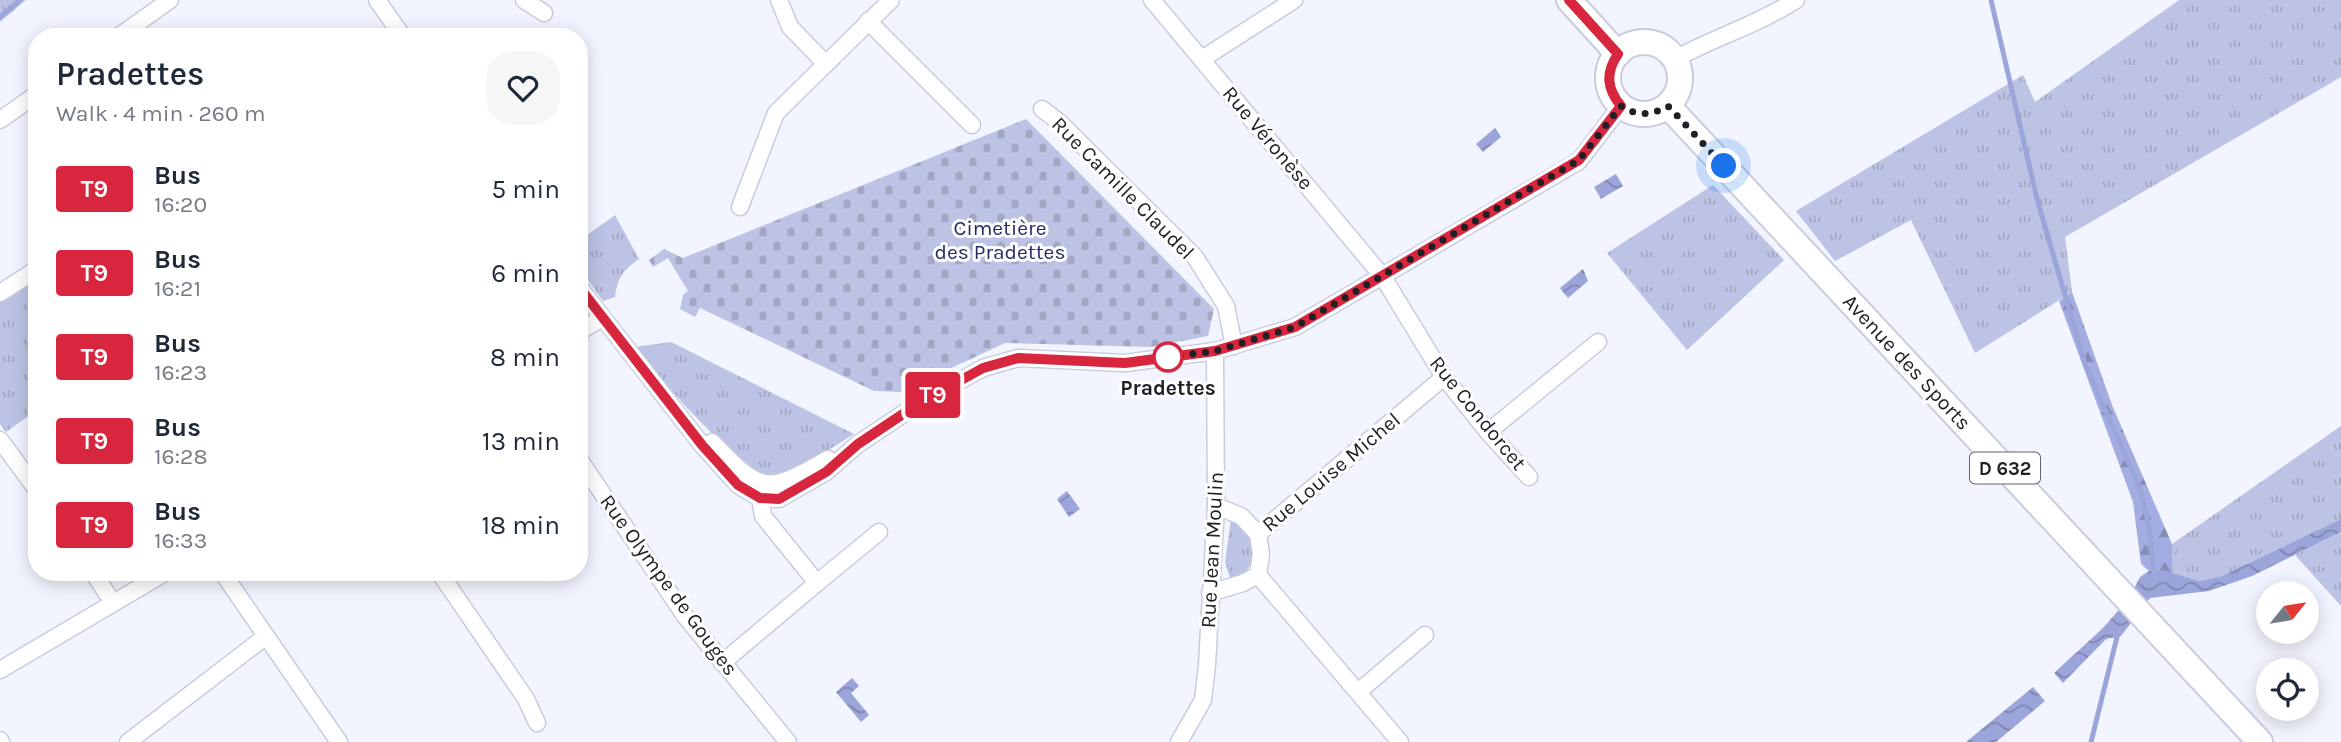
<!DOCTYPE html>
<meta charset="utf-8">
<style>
:root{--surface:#fff;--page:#f6f6f7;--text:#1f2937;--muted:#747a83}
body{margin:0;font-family:Karla,sans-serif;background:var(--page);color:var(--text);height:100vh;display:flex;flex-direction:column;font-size:26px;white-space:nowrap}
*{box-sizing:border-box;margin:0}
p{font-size:23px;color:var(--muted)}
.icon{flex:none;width:38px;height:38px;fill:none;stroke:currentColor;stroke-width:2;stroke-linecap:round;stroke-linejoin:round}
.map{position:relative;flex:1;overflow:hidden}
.details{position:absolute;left:28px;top:28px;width:560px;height:553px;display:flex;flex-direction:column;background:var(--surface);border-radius:28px;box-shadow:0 4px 18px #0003}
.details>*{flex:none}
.badge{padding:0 14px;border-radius:5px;font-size:24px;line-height:46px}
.needle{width:46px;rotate:60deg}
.buttons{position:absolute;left:2256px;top:581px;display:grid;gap:14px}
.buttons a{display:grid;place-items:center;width:63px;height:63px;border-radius:50%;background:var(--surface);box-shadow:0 4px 18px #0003;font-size:35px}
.you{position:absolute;width:35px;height:35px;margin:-18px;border:5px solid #fff;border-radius:50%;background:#1a73e8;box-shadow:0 0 0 10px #1a73e833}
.map>.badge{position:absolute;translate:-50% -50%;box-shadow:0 0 0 4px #fff}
.round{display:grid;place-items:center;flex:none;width:74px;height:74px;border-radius:28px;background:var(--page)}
.headline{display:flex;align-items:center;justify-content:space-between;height:119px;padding:0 28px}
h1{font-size:33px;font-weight:600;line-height:52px}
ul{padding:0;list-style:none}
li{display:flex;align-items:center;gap:21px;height:84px;padding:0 28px}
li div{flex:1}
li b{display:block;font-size:26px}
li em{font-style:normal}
li .badge{min-width:77px;font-weight:700;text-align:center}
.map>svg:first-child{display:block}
</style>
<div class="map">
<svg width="2341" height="742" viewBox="0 0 2341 742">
<defs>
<pattern id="grass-tufts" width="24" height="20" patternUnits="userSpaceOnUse" patternTransform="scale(1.75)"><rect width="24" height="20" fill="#bdc3e4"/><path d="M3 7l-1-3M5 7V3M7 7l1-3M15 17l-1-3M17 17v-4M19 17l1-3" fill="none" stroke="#a2a7c3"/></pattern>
<pattern id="forest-firs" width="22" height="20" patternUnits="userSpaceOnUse" patternTransform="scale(1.75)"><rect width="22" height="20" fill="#a4ade2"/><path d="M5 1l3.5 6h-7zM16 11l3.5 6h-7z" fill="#858cb7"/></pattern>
<pattern id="cemetery-stones" width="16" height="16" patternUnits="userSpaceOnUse" patternTransform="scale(1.75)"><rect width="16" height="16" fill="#bdc3e4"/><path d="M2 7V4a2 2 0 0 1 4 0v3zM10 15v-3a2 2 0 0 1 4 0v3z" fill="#a2a7c3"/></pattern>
<pattern id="water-waves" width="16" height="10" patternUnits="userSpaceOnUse" patternTransform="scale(1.75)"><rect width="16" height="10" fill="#9ca5d9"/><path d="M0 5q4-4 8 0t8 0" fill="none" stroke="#7f86b0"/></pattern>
</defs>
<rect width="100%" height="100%" fill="#f2f4ff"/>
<!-- grass -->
<g fill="url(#grass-tufts)">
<polygon points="0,0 26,0 0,22"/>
<polygon points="2179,0 2341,0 2341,77 2065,237 2072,292 1975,353 1911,220 1835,261 1796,211 2023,75 2035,102"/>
<polygon points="1713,185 1784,260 1687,350 1607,253"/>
<path d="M615,215L639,259C623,270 618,277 615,297L603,301L579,267V241Z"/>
<polygon points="37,276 37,410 6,432 0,424 0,302"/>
<polygon points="671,342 854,434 784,478 752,474 687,408 634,347"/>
<polygon points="2341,426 2341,519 2223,576 2200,581 2173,573 2172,544"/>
<path d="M1231,519C1249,526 1251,538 1256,555L1243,577L1231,581L1225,562Z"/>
<polygon points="2341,532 2341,606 2295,555"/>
</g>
<!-- forest -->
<polygon fill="url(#forest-firs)" points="2072,292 2112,405 2172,544 2173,573 2149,571 2141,564 2133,502 2059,301"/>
<!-- cemetery -->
<polygon fill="url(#cemetery-stones)" points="1026,119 1214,309 1208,336 1150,347 1005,343 900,392 874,391 700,308 695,317 680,309 683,295 688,291 668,258 653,267 649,260 664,249 683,258"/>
<!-- water -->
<g fill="url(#water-waves)">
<polygon points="1495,128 1501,137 1483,152 1476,144"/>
<polygon points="1616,174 1623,186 1601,199 1594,187"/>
<polygon points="1583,269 1588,281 1568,298 1560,288"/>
<polygon points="1067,491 1080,509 1069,517 1057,499"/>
<polygon points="2341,519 2341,532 2252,576 2209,591 2150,598 2121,636 2106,639 2063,683 2054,673 2103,628 2129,598 2140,577 2149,571 2163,570 2200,581 2222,576"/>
<polygon points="852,678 859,686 851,693 869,715 861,722 836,692"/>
<polygon points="2033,687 2045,701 1996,742 1966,742"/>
</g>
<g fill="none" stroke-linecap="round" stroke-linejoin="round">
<!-- stream -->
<g stroke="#9ca5d9" stroke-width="5">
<polyline points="1991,0 2037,199 2085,364 2141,491 2150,533 2154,574"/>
<polyline points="0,17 20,0"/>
<polyline points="2091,742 2118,633"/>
</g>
<!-- minor casing -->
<g stroke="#c8ccdd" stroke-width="19">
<g id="minor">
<polyline points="377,0 403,37"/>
<polyline points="524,0 544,13"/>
<polyline points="779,0 790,27 826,64"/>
<polyline points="1152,0 1383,277 1444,377 1488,432 1529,477"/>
<polyline points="868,21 972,125"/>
<polyline points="118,37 170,0"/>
<polyline points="1202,59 1294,0"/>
<path d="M1675,59C1715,37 1757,25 1796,0"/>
<polyline points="1042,109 1059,122 1195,257 1226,306 1234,346"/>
<polyline points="0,120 37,94"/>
<polyline points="740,207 776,113 891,0"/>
<polyline points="579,287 702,445 738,485 760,498 779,499 826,472 858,444 918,404 983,368 1018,358 1125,363 1215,351 1295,327 1579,161 1621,106"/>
<polyline points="0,293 37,269"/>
<polyline points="579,332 602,318"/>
<polyline points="1488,432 1598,342"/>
<polyline points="0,440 37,490"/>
<path d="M712,442C761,493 766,495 828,459"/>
<polyline points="579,459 685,616 788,742"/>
<polyline points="1216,506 1241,516 1258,534 1444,377"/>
<polyline points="1258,534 1261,554 1258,575 1400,742"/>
<polyline points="93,572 113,603"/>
<polyline points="222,572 339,742"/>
<polyline points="439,572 526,699 537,723"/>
<polyline points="817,583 879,532"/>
<polyline points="1210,593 1243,583 1258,575"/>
<polyline points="722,663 817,583 763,516 760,498 764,485"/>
<polyline points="0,670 166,572"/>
<polyline points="1358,692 1425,635"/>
<polyline points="0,740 1,742"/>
<polyline points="128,742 265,637"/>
<polyline points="1179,742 1203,700 1207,665 1216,506 1215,351"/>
</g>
</g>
<!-- primary casing -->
<g stroke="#c8ccdd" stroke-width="28">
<g id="primary">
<polyline points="1569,0 1618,54"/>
<circle cx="1644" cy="78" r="36"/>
<polyline points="1668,106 2260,742"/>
</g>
</g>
<!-- minor -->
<use href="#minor" stroke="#fff" stroke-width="16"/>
<!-- primary -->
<use href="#primary" stroke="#fff" stroke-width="24"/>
</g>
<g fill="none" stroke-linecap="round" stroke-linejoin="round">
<!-- line casing -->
<g stroke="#fff" stroke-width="16">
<path id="line" d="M579,287L702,445L738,485L760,498L779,499L826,472L858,444L918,404L983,368L1018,358L1125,363L1215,351L1295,327L1579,160L1621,106C1607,89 1605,73 1618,54L1569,0"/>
</g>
<!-- line -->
<use href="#line" stroke="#d7263d" stroke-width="10"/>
<!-- walk -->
<path stroke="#1e2026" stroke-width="7" stroke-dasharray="0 12.6" d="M1168,357L1215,351L1295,327L1579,160L1621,106C1637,116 1651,116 1668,106L1724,166"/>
</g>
<!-- markers -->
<circle fill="#fff" stroke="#d7263d" stroke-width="3.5" cx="1168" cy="357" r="14"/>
<g text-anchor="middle" stroke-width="6" stroke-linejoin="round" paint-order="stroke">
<!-- shield labels -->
<rect fill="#fff" stroke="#626367" stroke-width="2" x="1970" y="452.5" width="70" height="31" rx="5"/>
<g font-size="19" font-weight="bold" fill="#1e2026">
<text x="2005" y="475">D 632</text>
</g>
<!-- street labels -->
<g font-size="21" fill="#1e2026" stroke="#fff">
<text transform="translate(1268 138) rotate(50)" y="7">Rue Véronèse</text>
<text transform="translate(1123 188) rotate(45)" y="7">Rue Camille Claudel</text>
<text transform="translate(1907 362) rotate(47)" y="7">Avenue des Sports</text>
<text transform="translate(1478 413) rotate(51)" y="7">Rue Condorcet</text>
<text transform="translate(1331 472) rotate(-40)" y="7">Rue Louise Michel</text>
<text transform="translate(1212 550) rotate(-87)" y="7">Rue Jean Moulin</text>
<text transform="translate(669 585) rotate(54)" y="7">Rue Olympe de Gouges</text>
</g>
<!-- park labels -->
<g font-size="21" fill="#272967" stroke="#fff">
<text x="1000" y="235">Cimetière<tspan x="1000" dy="24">des Pradettes</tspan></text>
</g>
<!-- stop labels -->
<g font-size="21" font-weight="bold" fill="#1e2026" stroke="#fff">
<text x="1168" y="395">Pradettes</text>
</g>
</g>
</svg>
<div class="buttons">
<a><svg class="needle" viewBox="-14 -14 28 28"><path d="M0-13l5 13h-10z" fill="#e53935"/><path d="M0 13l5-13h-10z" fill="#747a83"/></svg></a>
<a><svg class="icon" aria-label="locate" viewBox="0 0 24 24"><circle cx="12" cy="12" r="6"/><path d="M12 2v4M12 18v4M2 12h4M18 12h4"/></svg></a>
</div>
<div class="you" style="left:1724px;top:166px"></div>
<b class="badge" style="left:933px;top:395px;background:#d7263d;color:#fff">T9</b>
<section class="details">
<div class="headline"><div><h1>Pradettes</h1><p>Walk · 4 min · 260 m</p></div><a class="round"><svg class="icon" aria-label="heart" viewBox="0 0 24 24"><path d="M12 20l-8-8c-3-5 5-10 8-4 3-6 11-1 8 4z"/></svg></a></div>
<ul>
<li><span class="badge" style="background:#d7263d;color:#fff">T9</span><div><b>Bus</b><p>16:20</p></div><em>5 min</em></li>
<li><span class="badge" style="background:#d7263d;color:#fff">T9</span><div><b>Bus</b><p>16:21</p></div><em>6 min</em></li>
<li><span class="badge" style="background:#d7263d;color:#fff">T9</span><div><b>Bus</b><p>16:23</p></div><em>8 min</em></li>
<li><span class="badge" style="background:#d7263d;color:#fff">T9</span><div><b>Bus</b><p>16:28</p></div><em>13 min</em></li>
<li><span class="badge" style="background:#d7263d;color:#fff">T9</span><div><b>Bus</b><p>16:33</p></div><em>18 min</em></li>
</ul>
</section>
</div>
